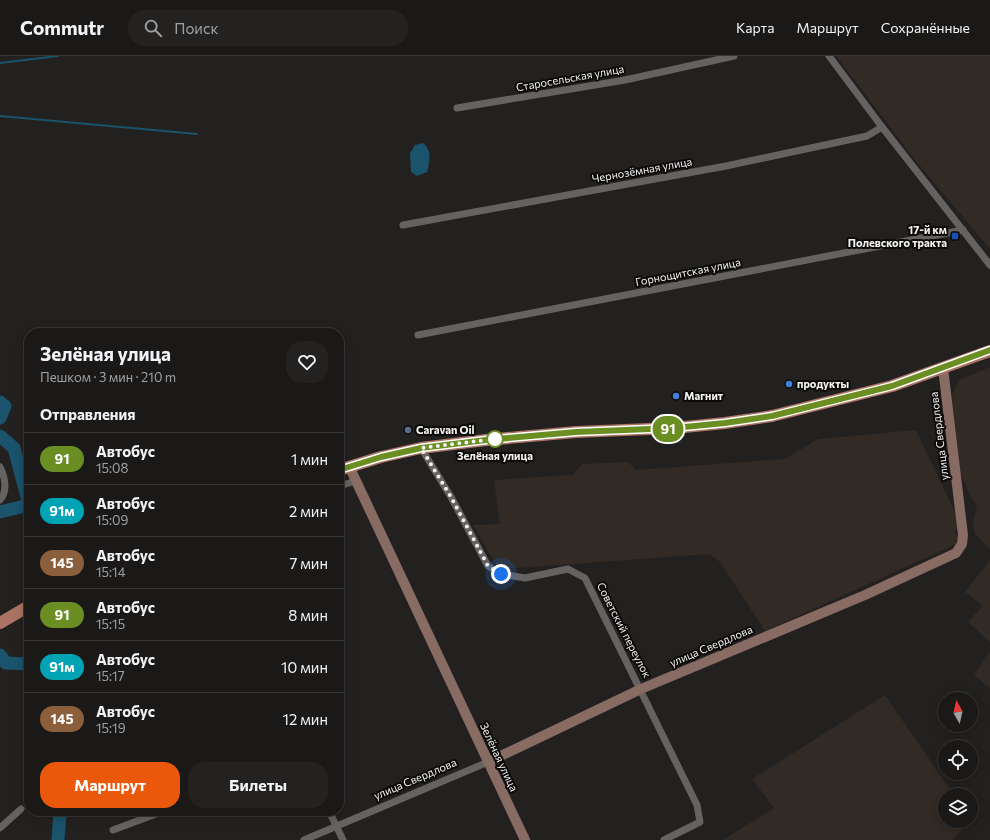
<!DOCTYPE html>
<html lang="ru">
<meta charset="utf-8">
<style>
:root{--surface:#1a1918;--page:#232221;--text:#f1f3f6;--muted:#9fa0a2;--line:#383837;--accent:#ea580c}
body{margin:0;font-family:Commissioner,sans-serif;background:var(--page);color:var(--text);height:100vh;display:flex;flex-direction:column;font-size:15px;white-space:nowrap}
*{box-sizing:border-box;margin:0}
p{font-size:13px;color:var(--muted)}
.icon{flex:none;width:22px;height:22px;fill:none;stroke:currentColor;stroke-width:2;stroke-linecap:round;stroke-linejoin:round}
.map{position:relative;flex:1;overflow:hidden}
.panel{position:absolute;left:24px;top:272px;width:320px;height:488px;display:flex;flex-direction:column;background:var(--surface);border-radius:16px;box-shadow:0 2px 10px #0003,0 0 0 1px var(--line)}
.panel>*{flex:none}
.badge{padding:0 8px;border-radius:13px;font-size:14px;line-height:26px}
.needle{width:26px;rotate:352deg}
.controls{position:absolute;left:938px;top:636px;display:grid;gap:8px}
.controls a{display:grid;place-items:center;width:40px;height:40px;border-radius:50%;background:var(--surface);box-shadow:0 2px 10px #0003,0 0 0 1px var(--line);font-size:20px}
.you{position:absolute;width:20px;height:20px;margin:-10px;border:3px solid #fff;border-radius:50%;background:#1a73e8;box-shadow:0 0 0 6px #1a73e833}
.map>.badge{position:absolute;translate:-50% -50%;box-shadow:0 0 0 2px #fff}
h2{padding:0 16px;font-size:15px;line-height:36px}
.round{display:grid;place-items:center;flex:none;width:42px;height:42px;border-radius:16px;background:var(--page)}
.overview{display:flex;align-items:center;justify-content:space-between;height:68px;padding:0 16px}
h1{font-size:19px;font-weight:700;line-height:30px}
.cta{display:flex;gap:8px;margin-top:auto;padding:8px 16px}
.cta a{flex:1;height:46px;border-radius:16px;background:var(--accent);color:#fff;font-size:16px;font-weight:700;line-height:46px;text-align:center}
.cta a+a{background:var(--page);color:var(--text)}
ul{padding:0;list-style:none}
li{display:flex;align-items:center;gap:12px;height:52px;padding:0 16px;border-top:1px solid var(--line)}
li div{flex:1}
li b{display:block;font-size:15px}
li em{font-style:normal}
li .badge{min-width:44px;font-weight:700;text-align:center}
header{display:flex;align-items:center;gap:24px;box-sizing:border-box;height:56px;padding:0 20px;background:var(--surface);border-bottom:1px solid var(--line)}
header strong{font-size:19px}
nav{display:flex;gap:22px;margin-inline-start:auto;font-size:14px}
.search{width:280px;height:36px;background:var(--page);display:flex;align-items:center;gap:10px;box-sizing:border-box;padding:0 14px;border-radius:16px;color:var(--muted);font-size:15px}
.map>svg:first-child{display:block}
</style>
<header>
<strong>Commutr</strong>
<div class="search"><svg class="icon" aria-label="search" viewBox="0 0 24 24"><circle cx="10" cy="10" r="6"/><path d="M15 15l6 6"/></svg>Поиск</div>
<nav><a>Карта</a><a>Маршрут</a><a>Сохранённые</a></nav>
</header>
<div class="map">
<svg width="990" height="784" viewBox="0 0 990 784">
<rect width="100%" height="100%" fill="#232120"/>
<!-- built -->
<g fill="#312a25">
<polygon points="836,0 990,0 990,193 916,105"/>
<polygon points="990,311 990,493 975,478 973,465 977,450 970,440 960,415 952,339 959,324"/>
<polygon points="916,374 960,467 955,477 961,486 765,575 720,506 709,498 504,513 497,511 473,469 500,468 494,424 572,419 583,408 628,406 636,414 785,403 818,383"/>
<polygon points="990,504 990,586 968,566 983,550 965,536"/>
<polygon points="990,596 990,632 974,619"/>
<polygon points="885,639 954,739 945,739 945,765 971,765 952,784 723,784 774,752 752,723"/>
</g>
<!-- water -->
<path fill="#1a536b" d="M423,87C432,94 430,105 427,116L417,120L411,116L410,97L415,89Z"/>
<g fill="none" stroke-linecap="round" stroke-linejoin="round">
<!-- stream -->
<g stroke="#1a536b" stroke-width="2">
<polyline points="0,7 58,0"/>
<polyline points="0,60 197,78"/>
</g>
<!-- river -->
<g stroke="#1a536b" stroke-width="13">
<polyline points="0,346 5,350 0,362"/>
<polyline points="0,380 14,392 29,448"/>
<polyline points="0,456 29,449"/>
<polyline points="0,599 6,607 28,608 29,610"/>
<polyline points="58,784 60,755"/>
</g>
<!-- street -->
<g stroke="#656261" stroke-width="7">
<polyline points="829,0 882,71 990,209"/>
<polyline points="457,52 625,24 734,0"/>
<polyline points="403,169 726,110 867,80 882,71"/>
<polyline points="418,279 963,174"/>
<polyline points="421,392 451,441 488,510 501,518 525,522 568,513 585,522 697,749 700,766 664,784"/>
<path d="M0,411C5,421 8,435 0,444"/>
<polyline points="339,430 356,425"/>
<polyline points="329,755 343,784"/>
<polyline points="0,772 21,753"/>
<polyline points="113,774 164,755"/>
<polyline points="304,784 488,706"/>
</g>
<!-- secondary -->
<g stroke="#886b62" stroke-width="10">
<polyline points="349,410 525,784"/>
<polyline points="488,706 641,633 865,539 956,497 962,488 963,479 943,312"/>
</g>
<!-- primary -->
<g stroke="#ab7363" stroke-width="12">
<polyline points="339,414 381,401 421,392 486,384 576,376 674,372 725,367 772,360 892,330 990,295"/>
<polyline points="0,567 29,550"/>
</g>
</g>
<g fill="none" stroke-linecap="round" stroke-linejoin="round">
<!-- line casing -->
<g stroke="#fff" stroke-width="9">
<polyline id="line" points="339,414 381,401 421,392 486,384 576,376 674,372 725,367 772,360 892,330 990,294"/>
</g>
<!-- line -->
<use href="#line" stroke="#6b8e23" stroke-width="6"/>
<!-- walk -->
<polyline stroke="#f3f2f1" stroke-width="4" stroke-dasharray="0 7.2" points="495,383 421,392 451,441 488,510 501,518"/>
</g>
<!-- markers -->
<rect fill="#1a4fb4" stroke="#0c0b0a" stroke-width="1.5" x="951" y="176" width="8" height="8" rx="2"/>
<g fill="#3f7fe0" stroke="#0c0b0a" stroke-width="1.5">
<circle cx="789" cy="328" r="4"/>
<circle cx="676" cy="340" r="4"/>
</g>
<circle fill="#5c6f8a" stroke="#0c0b0a" stroke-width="1.5" cx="408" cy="374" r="4"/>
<circle fill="#fff" stroke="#6b8e23" stroke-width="2" cx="495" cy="383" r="8"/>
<g text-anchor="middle" stroke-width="4" stroke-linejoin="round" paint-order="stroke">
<!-- street labels -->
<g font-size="11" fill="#f3f2f1" stroke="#0c0b0a">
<text transform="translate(570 22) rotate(-10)" y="4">Старосельская улица</text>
<text transform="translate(642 114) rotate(-10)" y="4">Чернозёмная улица</text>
<text transform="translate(688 216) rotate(-11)" y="4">Горнощитская улица</text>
<text transform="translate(939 380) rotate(-97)" y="4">улица Свердлова</text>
<text transform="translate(624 574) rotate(63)" y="4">Советский переулок</text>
<text transform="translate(711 590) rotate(-23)" y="4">улица Свердлова</text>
<text transform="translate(499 701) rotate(65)" y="4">Зелёная улица</text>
<text transform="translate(415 723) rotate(-23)" y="4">улица Свердлова</text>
</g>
<!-- poi labels -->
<g font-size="11" font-weight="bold" fill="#f3f2f1" stroke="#0c0b0a" text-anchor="start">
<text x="947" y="178" text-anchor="end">17-й км<tspan x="947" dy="13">Полевского тракта</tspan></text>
<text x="797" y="332">продукты</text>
<text x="684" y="344">Магнит</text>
<text x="416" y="378">Caravan Oil</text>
</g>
<!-- stop labels -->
<g font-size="11" font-weight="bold" fill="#f3f2f1" stroke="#0c0b0a">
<text x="495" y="404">Зелёная улица</text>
</g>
</g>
</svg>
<div class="controls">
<a><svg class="needle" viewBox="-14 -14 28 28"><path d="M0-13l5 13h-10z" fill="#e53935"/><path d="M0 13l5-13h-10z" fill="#9fa0a2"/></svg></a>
<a><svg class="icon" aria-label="locate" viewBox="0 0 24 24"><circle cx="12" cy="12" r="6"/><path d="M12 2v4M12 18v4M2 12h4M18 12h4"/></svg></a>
<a><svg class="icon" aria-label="layers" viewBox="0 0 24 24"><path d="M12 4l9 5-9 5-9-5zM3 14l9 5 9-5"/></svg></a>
</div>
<div class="you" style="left:501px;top:518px"></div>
<b class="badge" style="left:668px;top:373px;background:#6b8e23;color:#fff">91</b>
<section class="panel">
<div class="overview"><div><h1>Зелёная улица</h1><p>Пешком · 3 мин · 210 m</p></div><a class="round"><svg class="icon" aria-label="heart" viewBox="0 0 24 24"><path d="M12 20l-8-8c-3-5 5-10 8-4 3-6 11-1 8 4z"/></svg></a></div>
<h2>Отправления</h2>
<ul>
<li><span class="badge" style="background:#6b8e23;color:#fff">91</span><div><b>Автобус</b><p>15:08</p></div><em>1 мин</em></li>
<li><span class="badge" style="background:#00a3b4;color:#fff">91м</span><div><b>Автобус</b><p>15:09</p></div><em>2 мин</em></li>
<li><span class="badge" style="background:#8b5e3c;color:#fff">145</span><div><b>Автобус</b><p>15:14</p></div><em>7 мин</em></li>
<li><span class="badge" style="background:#6b8e23;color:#fff">91</span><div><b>Автобус</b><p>15:15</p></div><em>8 мин</em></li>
<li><span class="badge" style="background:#00a3b4;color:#fff">91м</span><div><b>Автобус</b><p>15:17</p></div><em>10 мин</em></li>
<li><span class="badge" style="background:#8b5e3c;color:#fff">145</span><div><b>Автобус</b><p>15:19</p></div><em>12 мин</em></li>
</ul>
<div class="cta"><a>Маршрут</a><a>Билеты</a></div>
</section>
</div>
